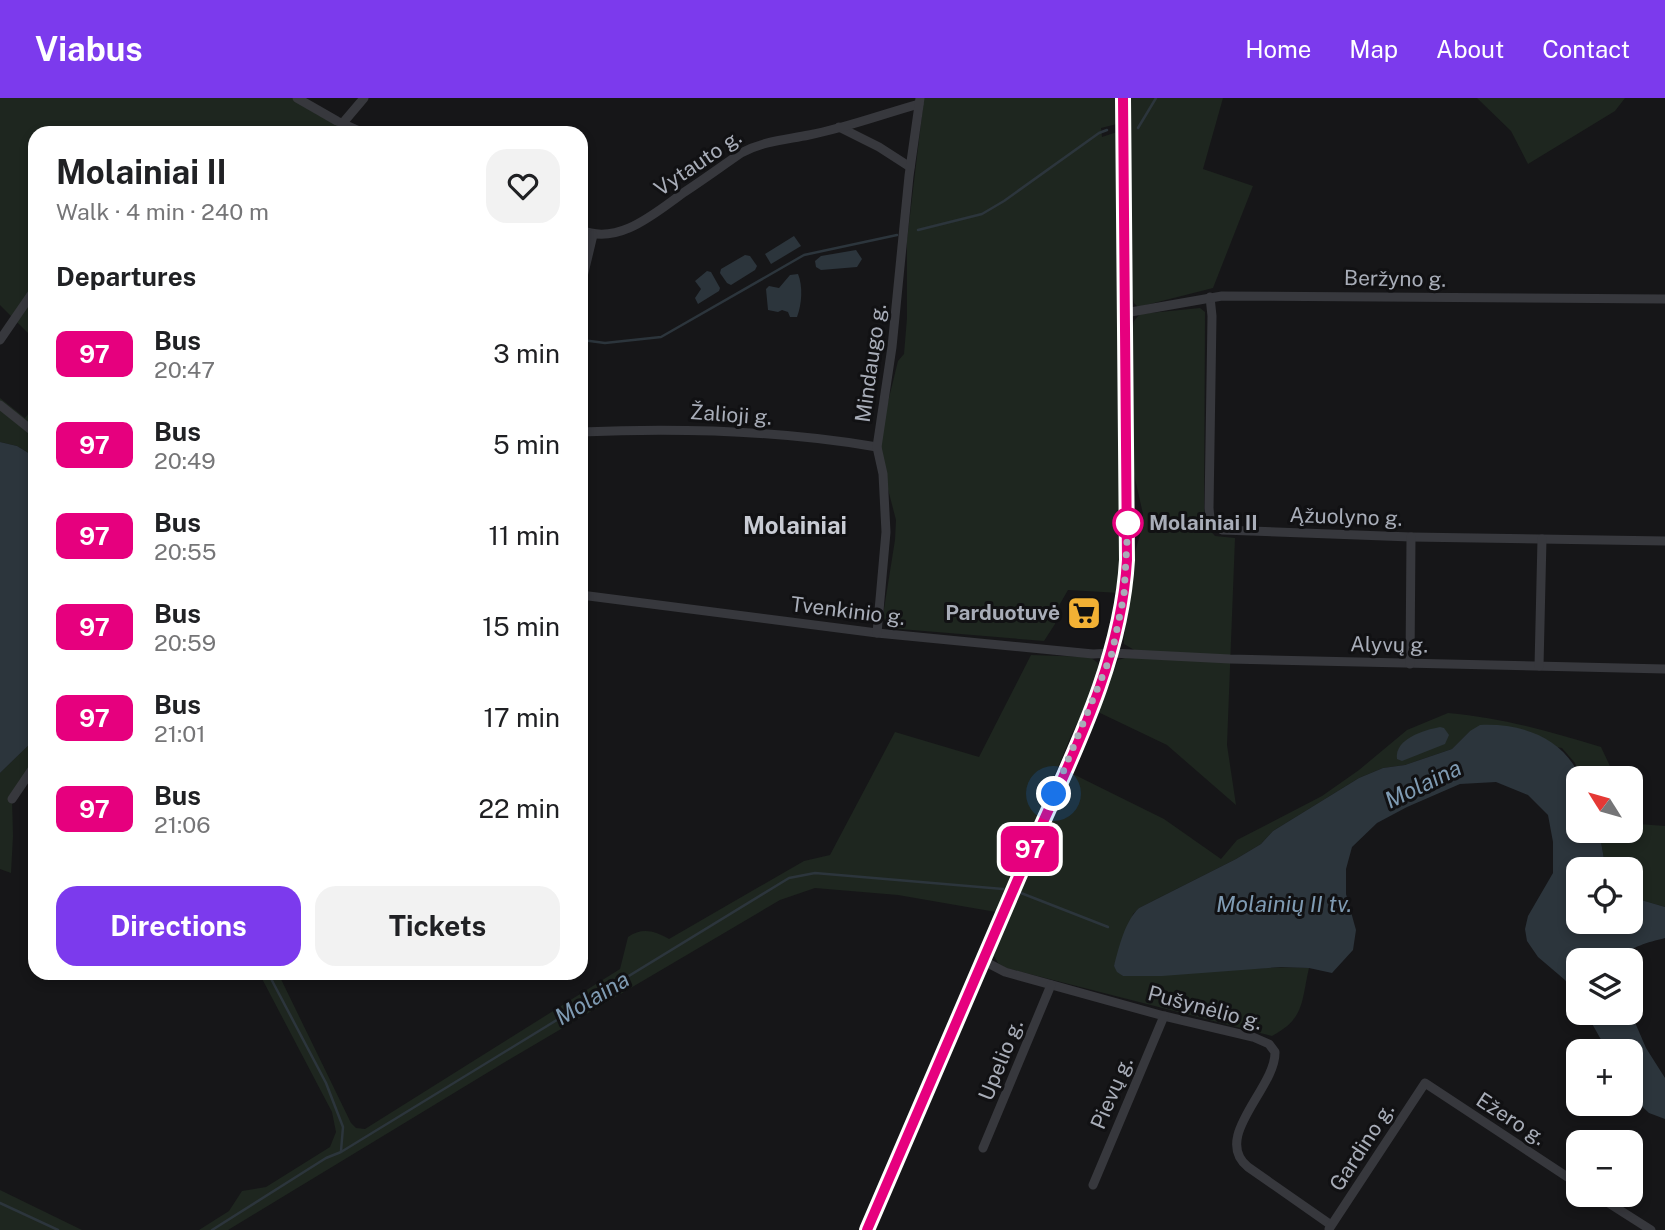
<!DOCTYPE html>
<meta charset="utf-8">
<style>
:root{--surface:#fff;--page:#f2f2f2;--text:#202124;--muted:#757577;--accent:#7c3aed}
body{margin:0;font-family:"Public Sans",sans-serif;background:var(--page);color:var(--text);height:100vh;display:flex;flex-direction:column;font-size:26px;white-space:nowrap}
*{box-sizing:border-box;margin:0}
p{font-size:23px;color:var(--muted)}
.icon{flex:none;width:38px;height:38px;fill:none;stroke:currentColor;stroke-width:2;stroke-linecap:round;stroke-linejoin:round}
.map{position:relative;flex:1;overflow:hidden}
.details{position:absolute;left:28px;top:28px;width:560px;height:854px;display:flex;flex-direction:column;background:var(--surface);border-radius:21px;box-shadow:0 4px 10px #0003}
.details>*{flex:none}
.badge{padding:0 14px;border-radius:10px;font-size:24px;line-height:46px}
.needle{width:46px;rotate:307deg}
.buttons{position:absolute;left:1566px;top:668px;display:grid;gap:14px}
.buttons a{display:grid;place-items:center;width:77px;height:77px;border-radius:14px;background:var(--surface);box-shadow:0 4px 10px #0003;font-size:35px}
.you{position:absolute;width:35px;height:35px;margin:-18px;border:5px solid #fff;border-radius:50%;background:#1a73e8;box-shadow:0 0 0 10px #1a73e833}
.map>.badge{position:absolute;translate:-50% -50%;box-shadow:0 0 0 4px #fff}
h2{padding:0 28px;font-size:26px;line-height:63px}
.round{display:grid;place-items:center;flex:none;width:74px;height:74px;border-radius:21px;background:var(--page)}
.overview{display:flex;align-items:center;justify-content:space-between;height:119px;padding:0 28px}
h1{font-size:33px;font-weight:700;line-height:52px}
.action{display:flex;gap:14px;margin-top:auto;padding:14px 28px}
.action a{flex:1;height:80px;border-radius:21px;background:var(--accent);color:#fff;font-size:28px;font-weight:700;line-height:80px;text-align:center}
.action a+a{background:var(--page);color:var(--text)}
ul{padding:0;list-style:none}
li{display:flex;align-items:center;gap:21px;height:91px;padding:0 28px}
li div{flex:1}
li b{display:block;font-size:26px}
li em{font-style:normal}
li .badge{min-width:77px;font-weight:700;text-align:center}
header{display:flex;align-items:center;gap:42px;box-sizing:border-box;height:98px;padding:0 35px;background:var(--accent);color:#fff}
header strong{font-size:33px}
nav{display:flex;gap:38px;margin-inline-start:auto;font-size:24px}
.map>svg:first-child{display:block}
</style>
<header>
<strong>Viabus</strong>
<nav><a>Home</a><a>Map</a><a>About</a><a>Contact</a></nav>
</header>
<div class="map">
<svg width="1665" height="1132" viewBox="0 0 1665 1132">
<rect width="100%" height="100%" fill="#161618"/>
<!-- green -->
<g fill="#1e261f">
<polygon points="0,0 292,0 318,17 356,35 35,35 35,242 0,207"/>
<polygon points="924,0 1117,0 1117,26 1101,30 1102,39 1117,34 1122,449 1120,495 1068,492 1057,511 1055,526 1044,543 888,530 883,517 895,442 896,422 877,349 898,263 904,256 907,220 907,142"/>
<polygon points="1129,0 1223,0 1203,71 1253,88 1213,190 1138,209 1134,205 1132,194"/>
<polygon points="1477,0 1625,0 1615,13 1528,66 1511,33"/>
<polygon points="1200,210 1205,214 1204,426 1215,438 1235,440 1227,647 1236,707 1167,647 1098,614 1118,562 1128,559 1136,553 1124,546 1124,539 1135,454 1142,430 1143,416 1134,376 1132,232 1134,223 1140,216"/>
<polygon points="0,300 25,320 35,307 35,359 17,348 0,344"/>
<path d="M1031,557L1090,559L1098,565C1100,593 1078,619 1068,645C1045,701 1021,758 996,814L898,797L815,790L780,802L505,964L228,1132H199L229,1113L242,1093L266,1089L330,1049L336,1034L332,1014L259,875H278L351,1025L356,1030L365,1031L620,871L628,839C642,829 655,833 669,841L804,763L830,757L895,634L979,659Z"/>
<path d="M1448,615C1503,620 1548,633 1601,649L1616,681H1581L1575,665L1562,650L1470,633L1452,651L1405,667L1383,670L1359,680L1273,733L1261,746L1236,761L1139,810L1133,816L1114,868L1123,878C1185,878 1247,867 1309,870C1301,905 1305,920 1272,938L1006,870L998,865L994,858L1001,835L1071,675L1164,721L1221,761L1237,742L1322,698L1359,672L1407,632Z"/>
<polygon points="35,641 35,667 12,701 13,738 11,775 0,771 0,675"/>
<polygon points="1631,711 1639,726 1665,728 1665,809 1631,799 1631,772 1606,772 1599,733 1631,733"/>
<polygon points="0,1092 82,1132 0,1132"/>
</g>
<!-- water -->
<g fill="#2c353c">
<polygon points="794,138 801,148 771,166 765,156"/>
<polygon points="856,152 862,161 857,169 821,172 816,169 815,163 821,158"/>
<polygon points="745,157 750,158 757,168 755,172 731,187 727,185 720,175 721,171"/>
<polygon points="707,173 711,174 720,190 719,193 698,206 695,200 701,191 695,183"/>
<path d="M798,176C803,188 802,206 797,219H790L788,214L782,212L778,214L768,212L766,191L769,188L779,190L790,177Z"/>
<polygon points="0,344 17,348 35,359 35,641 0,675"/>
<path d="M1480,627C1523,625 1564,640 1581,681H1578V733H1599L1606,772H1578V824H1631V799L1665,809V840C1647,845 1632,847 1619,863H1578V904L1565,882L1538,859L1527,843L1525,831L1528,818L1553,775V744L1548,717L1528,697L1496,684L1460,686L1407,709L1377,725L1352,749L1346,771V796L1356,832L1353,852L1332,875L1309,870L1281,869L1162,878H1123L1117,874L1114,868C1119,849 1125,823 1139,810L1236,761L1261,746L1273,733L1359,680L1383,670L1405,667L1452,651L1470,633Z"/>
<path d="M1440,629L1444,630L1449,637L1445,646L1402,663L1397,661C1394,641 1424,632 1440,629Z"/>
<polygon points="1586,915 1631,915 1646,950 1665,980 1665,1021 1649,1015 1631,998 1631,954 1608,954"/>
</g>
<g fill="none" stroke-linecap="round" stroke-linejoin="round">
<!-- stream -->
<g stroke="#2c353c" stroke-width="2.5">
<polyline points="1138,30 1156,0"/>
<polyline points="918,132 982,116 1004,103 1099,35 1107,32"/>
<polyline points="582,242 605,245 661,239 804,157 897,137"/>
<polyline points="1021,795 1108,829"/>
<polyline points="268,875 326,985 343,1029 341,1053"/>
<polyline points="0,1105 58,1132"/>
<polyline points="212,1132 326,1060 341,1054 789,780 815,775 1003,791"/>
</g>
<!-- minor -->
<g stroke="#37383d" stroke-width="9">
<polyline points="297,0 337,23 364,35"/>
<polyline points="342,26 364,0"/>
<polyline points="839,29 879,49 910,69"/>
<path d="M581,132C618,148 655,115 683,95C703,82 722,68 741,55C764,43 784,42 809,37C846,30 883,16 919,6"/>
<polyline points="581,187 593,137"/>
<polyline points="1210,199 1212,218 1209,410 1210,421 1222,432 1411,439 1665,443"/>
<polyline points="1125,215 1222,198 1665,201"/>
<polyline points="0,242 35,191"/>
<polyline points="0,307 35,335"/>
<path d="M581,334C679,330 780,332 877,349"/>
<polyline points="581,497 877,535 1093,556 1112,555 1230,561 1665,571"/>
<polyline points="877,535 886,434 883,376 877,349 892,249 909,78 920,0"/>
<polyline points="1410,566 1411,439"/>
<polyline points="1539,568 1542,441"/>
<polyline points="12,701 35,667"/>
<path d="M982,862L1005,874L1164,918L1253,939L1269,946L1275,954C1276,990 1211,1039 1248,1069L1331,1127"/>
<polyline points="983,1050 1051,887"/>
<polyline points="1093,1087 1164,918"/>
<polyline points="1596,1097 1651,1132"/>
<polyline points="1329,1131 1425,985 1578,1086"/>
</g>
<!-- major -->
<path stroke="#53555c" stroke-width="10" d="M867,1132C921,1007 974,882 1028,757C1069,662 1121,567 1127,462L1123,0"/>
</g>
<g fill="none" stroke-linecap="round" stroke-linejoin="round">
<!-- line casing -->
<g stroke="#fff" stroke-width="16">
<path id="line" d="M867,1132C919,1010 971,888 1024,767C1066,669 1121,570 1127,462L1123,0"/>
</g>
<!-- line -->
<use href="#line" stroke="#e6007e" stroke-width="10"/>
<!-- walk -->
<polyline stroke="#a8adb8" stroke-width="7" stroke-dasharray="0 12.6" points="1054,696 1112,555 1124,497 1128,425"/>
</g>
<!-- icons -->
<defs>
<g id="supermarket-square" transform="scale(1.75)"><rect x="-9" y="-9" width="18" height="18" rx="4" fill="#f2b134" stroke="#111113"/><path d="M-6-5.5h2.5l.6 2H6L4.5 2H-2.5L-4.4-4H-6ZM-1.5 3.2a1.3 1.3 0 1 0 .1 0ZM3 3.2a1.3 1.3 0 1 0 .1 0Z" fill="#111"/></g>
</defs>
<g fill-rule="evenodd">
<use href="#supermarket-square" x="1084" y="515"/>
</g>
<!-- markers -->
<circle fill="#fff" stroke="#e6007e" stroke-width="3.5" cx="1128" cy="425" r="14"/>
<g text-anchor="middle" stroke-width="6" stroke-linejoin="round" paint-order="stroke">
<!-- street labels -->
<g font-size="21" fill="#a8adb8" stroke="#111113">
<text transform="translate(698 65) rotate(-34)" y="7">Vytauto g.</text>
<text transform="translate(1395 181) rotate(1)" y="7">Beržyno g.</text>
<text transform="translate(871 265) rotate(-82)" y="7">Mindaugo g.</text>
<text transform="translate(731 317) rotate(4)" y="7">Žalioji g.</text>
<text transform="translate(1346 419) rotate(2)" y="7">Ąžuolyno g.</text>
<text transform="translate(848 513) rotate(7)" y="7">Tvenkinio g.</text>
<text transform="translate(1389 547) rotate(1)" y="7">Alyvų g.</text>
<text transform="translate(1205 910) rotate(15)" y="7">Pušynėlio g.</text>
<text transform="translate(1001 962) rotate(-68)" y="7">Upelio g.</text>
<text transform="translate(1112 995) rotate(-67)" y="7">Pievų g.</text>
<text transform="translate(1511 1021) rotate(33)" y="7">Ežero g.</text>
<text transform="translate(1362 1049) rotate(-57)" y="7">Gardino g.</text>
</g>
<!-- stop labels -->
<g font-size="21" font-weight="bold" fill="#a8adb8" stroke="#111113" text-anchor="start">
<text x="1149" y="432">Molainiai II</text>
</g>
<!-- poi labels -->
<g font-size="21" font-weight="bold" fill="#a8adb8" stroke="#111113" text-anchor="end">
<text x="1060" y="522">Parduotuvė</text>
</g>
<!-- water labels -->
<g font-size="23" font-style="italic" fill="#7f9bb3" stroke="#111113">
<text transform="translate(1423 686) rotate(-26)" y="8">Molaina</text>
<text x="1284" y="814">Molainių II tv.</text>
<text transform="translate(592 900) rotate(-31)" y="8">Molaina</text>
</g>
<!-- quarter labels -->
<g font-size="24" font-weight="bold" fill="#c9ccd4" stroke="#111113">
<text x="795" y="436">Molainiai</text>
</g>
</g>
</svg>
<div class="buttons">
<a><svg class="needle" viewBox="-14 -14 28 28"><path d="M0-13l5 13h-10z" fill="#e53935"/><path d="M0 13l5-13h-10z" fill="#757577"/></svg></a>
<a><svg class="icon" aria-label="locate" viewBox="0 0 24 24"><circle cx="12" cy="12" r="6"/><path d="M12 2v4M12 18v4M2 12h4M18 12h4"/></svg></a>
<a><svg class="icon" aria-label="layers" viewBox="0 0 24 24"><path d="M12 4l9 5-9 5-9-5zM3 14l9 5 9-5"/></svg></a>
<a>+</a>
<a>−</a>
</div>
<div class="you" style="left:1054px;top:696px"></div>
<b class="badge" style="left:1030px;top:751px;background:#e6007e;color:#fff">97</b>
<section class="details">
<div class="overview"><div><h1>Molainiai II</h1><p>Walk · 4 min · 240 m</p></div><a class="round"><svg class="icon" aria-label="heart" viewBox="0 0 24 24"><path d="M12 20l-8-8c-3-5 5-10 8-4 3-6 11-1 8 4z"/></svg></a></div>
<h2>Departures</h2>
<ul>
<li><span class="badge" style="background:#e6007e;color:#fff">97</span><div><b>Bus</b><p>20:47</p></div><em>3 min</em></li>
<li><span class="badge" style="background:#e6007e;color:#fff">97</span><div><b>Bus</b><p>20:49</p></div><em>5 min</em></li>
<li><span class="badge" style="background:#e6007e;color:#fff">97</span><div><b>Bus</b><p>20:55</p></div><em>11 min</em></li>
<li><span class="badge" style="background:#e6007e;color:#fff">97</span><div><b>Bus</b><p>20:59</p></div><em>15 min</em></li>
<li><span class="badge" style="background:#e6007e;color:#fff">97</span><div><b>Bus</b><p>21:01</p></div><em>17 min</em></li>
<li><span class="badge" style="background:#e6007e;color:#fff">97</span><div><b>Bus</b><p>21:06</p></div><em>22 min</em></li>
</ul>
<div class="action"><a>Directions</a><a>Tickets</a></div>
</section>
</div>
